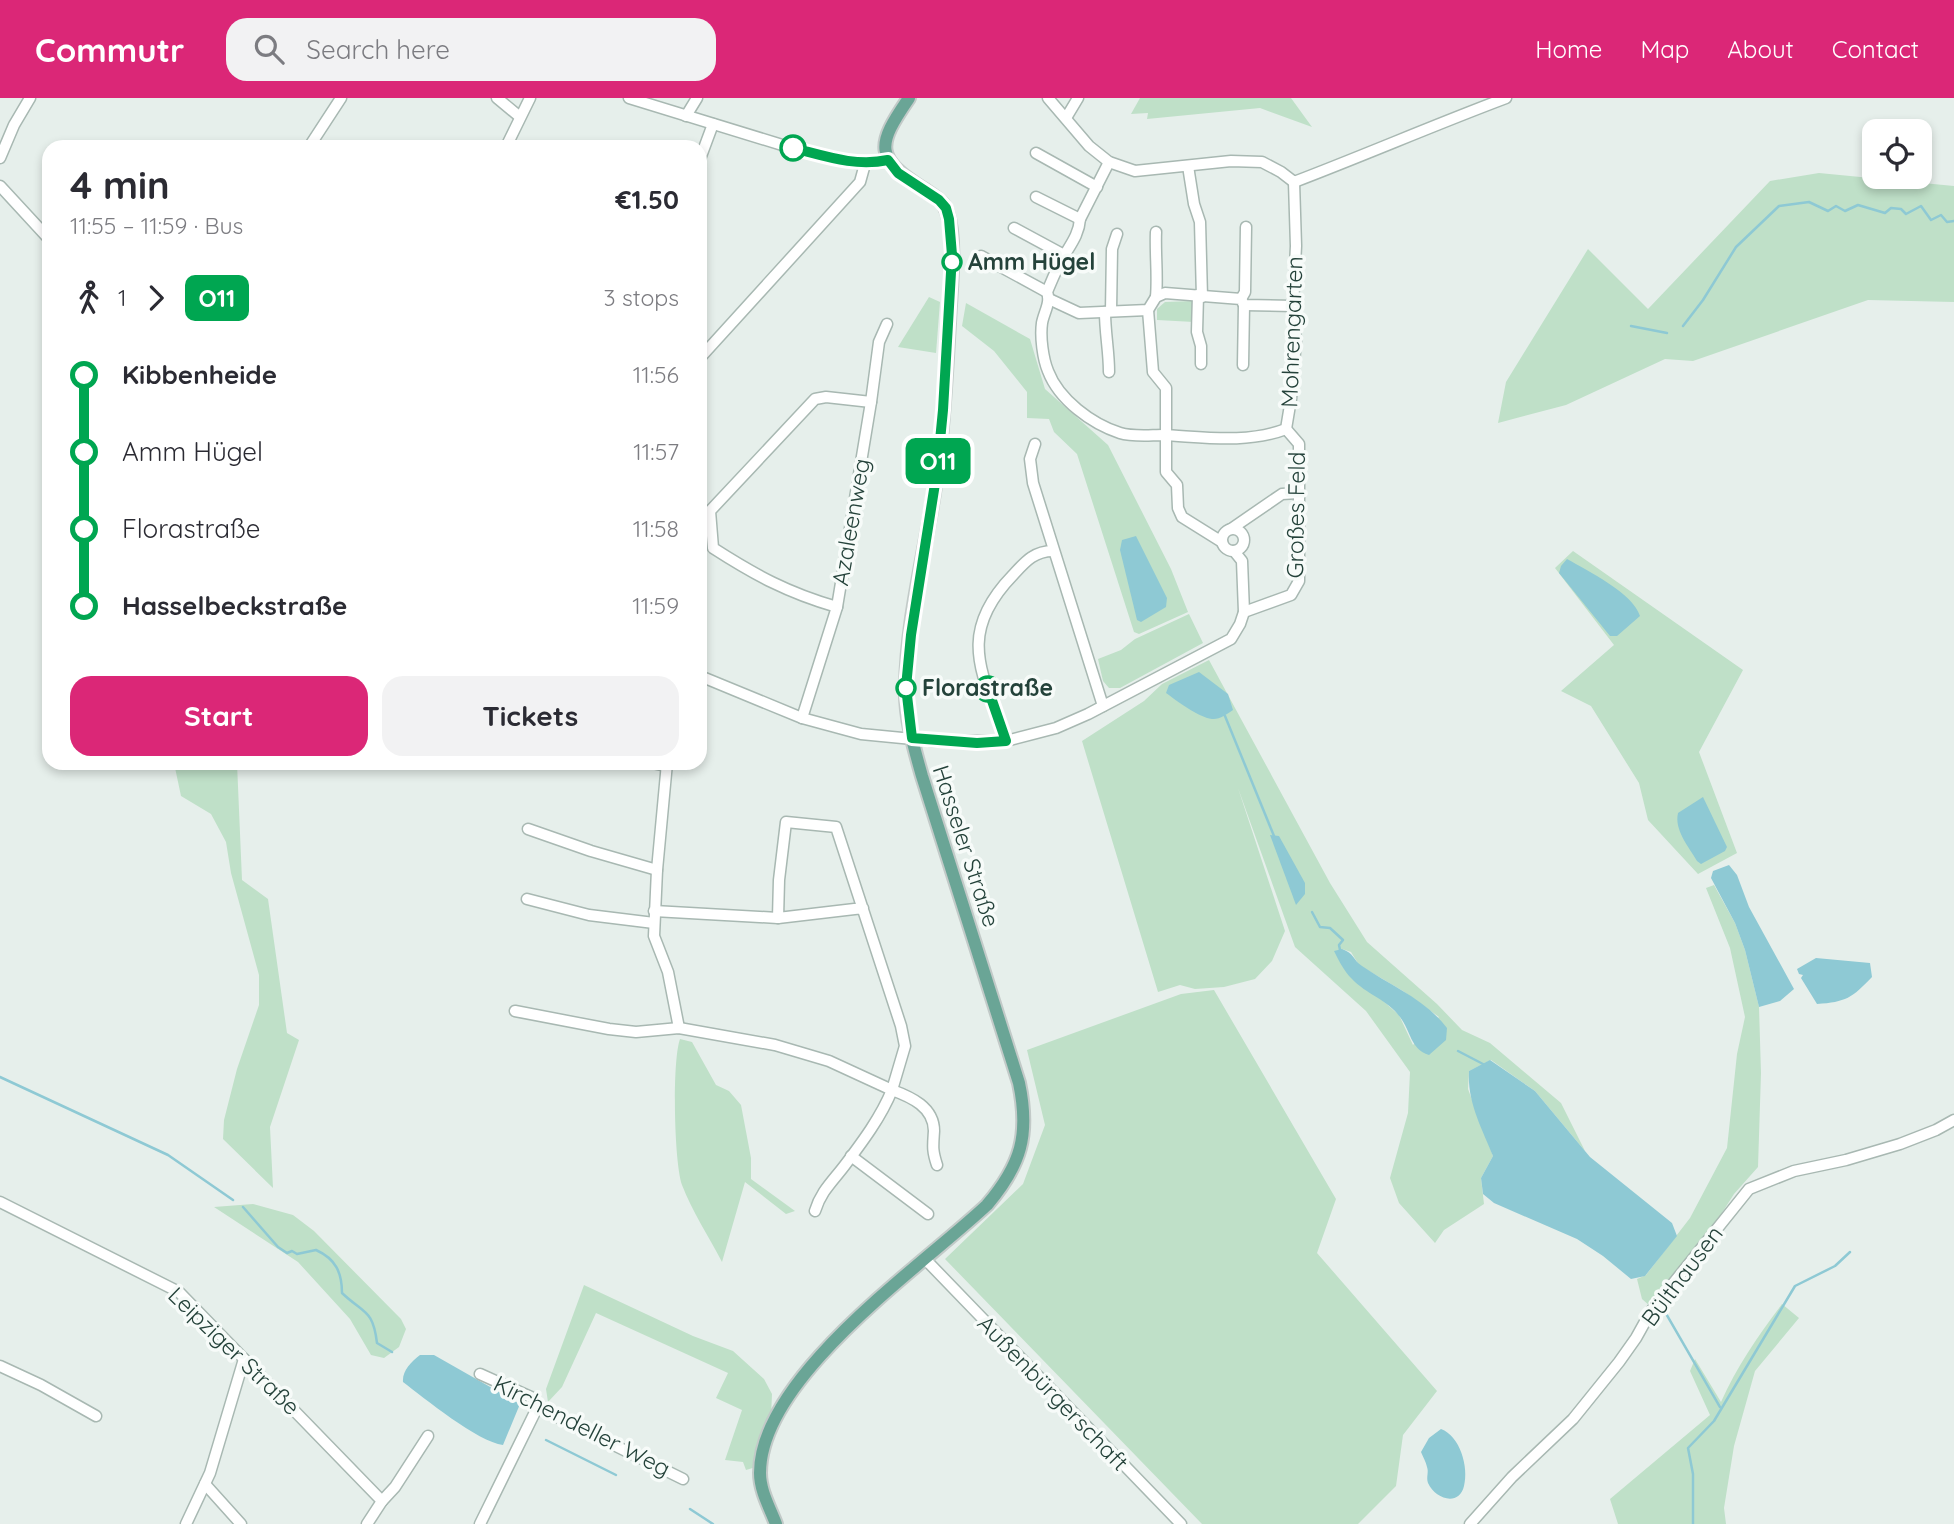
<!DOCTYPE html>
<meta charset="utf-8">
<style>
:root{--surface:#fff;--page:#f2f2f3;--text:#2b2b33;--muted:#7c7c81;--accent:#db2777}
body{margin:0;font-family:Quicksand,sans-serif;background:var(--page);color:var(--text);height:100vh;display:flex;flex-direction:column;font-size:26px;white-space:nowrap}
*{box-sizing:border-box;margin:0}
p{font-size:23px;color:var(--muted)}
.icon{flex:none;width:38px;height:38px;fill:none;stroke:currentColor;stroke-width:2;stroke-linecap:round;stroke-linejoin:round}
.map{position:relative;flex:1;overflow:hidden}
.panel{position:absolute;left:42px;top:42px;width:665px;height:630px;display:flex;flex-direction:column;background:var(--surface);border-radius:21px;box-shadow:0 4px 10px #0003}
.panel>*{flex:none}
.badge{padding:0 14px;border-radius:10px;font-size:24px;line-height:46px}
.controls{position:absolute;left:1862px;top:21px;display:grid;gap:14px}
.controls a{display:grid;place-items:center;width:70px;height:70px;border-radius:14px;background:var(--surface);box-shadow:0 4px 10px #0003;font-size:35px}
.map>.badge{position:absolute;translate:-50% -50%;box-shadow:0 0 0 4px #fff}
.legs{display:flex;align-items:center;gap:10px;height:77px;padding:0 28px;font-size:23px}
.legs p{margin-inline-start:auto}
.summary{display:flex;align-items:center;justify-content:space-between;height:119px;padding:0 28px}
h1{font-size:38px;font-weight:700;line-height:52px}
.button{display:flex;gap:14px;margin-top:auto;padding:14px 28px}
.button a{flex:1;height:80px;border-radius:21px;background:var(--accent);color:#fff;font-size:28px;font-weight:700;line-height:80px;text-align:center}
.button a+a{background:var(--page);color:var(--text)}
ul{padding:0 28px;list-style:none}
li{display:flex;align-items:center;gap:24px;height:77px;font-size:26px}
li i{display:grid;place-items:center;width:10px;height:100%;margin:0 9px;background:currentColor}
li i::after{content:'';width:18px;height:18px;margin:-9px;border:5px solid;border-radius:50%;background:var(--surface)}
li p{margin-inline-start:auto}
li:first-child i{background:linear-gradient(#0000 50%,currentColor 0)}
li:last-child i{background:linear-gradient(currentColor 50%,#0000 0)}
header{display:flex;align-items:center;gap:42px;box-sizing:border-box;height:98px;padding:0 35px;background:var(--accent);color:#fff}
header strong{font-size:33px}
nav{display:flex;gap:38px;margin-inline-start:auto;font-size:24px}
.search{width:490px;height:63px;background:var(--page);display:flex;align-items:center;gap:18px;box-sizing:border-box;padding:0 24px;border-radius:21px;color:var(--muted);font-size:26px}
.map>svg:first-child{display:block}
</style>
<header>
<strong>Commutr</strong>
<div class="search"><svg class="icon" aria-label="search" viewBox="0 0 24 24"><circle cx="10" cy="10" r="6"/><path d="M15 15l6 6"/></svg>Search here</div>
<nav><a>Home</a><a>Map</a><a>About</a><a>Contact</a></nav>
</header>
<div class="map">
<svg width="1954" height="1426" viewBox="0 0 1954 1426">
<rect width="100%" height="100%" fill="#e6efeb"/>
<!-- green -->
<g fill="#bfe0c8" fill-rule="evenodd">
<polygon points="1140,0 1291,0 1312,29 1260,10 1147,21 1148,15 1131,16"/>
<polygon points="1819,75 1954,88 1954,204 1868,202 1693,263 1665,261 1566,307 1498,325 1506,284 1588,151 1648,211 1770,83"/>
<polygon points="929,199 940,204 936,255 898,249"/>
<polygon points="1193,203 1194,224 1157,222 1157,211 1165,204"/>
<polygon points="966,205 1030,241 1045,291 1108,347 1171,471 1188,514 1139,536 1134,534 1077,356 1054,334 1049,321 1027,320 1027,294 994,253 962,228"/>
<polygon points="1573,453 1743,572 1699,654 1737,755 1698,776 1648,722 1639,685 1591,608 1561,593 1614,547 1555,470"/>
<polygon points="1189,516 1203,545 1120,590 1109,590 1103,583 1098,561 1121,552 1135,541"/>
<path d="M1209,562L1330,785L1367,844L1437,906L1462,932L1490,945L1561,1005L1585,1053L1535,993L1491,962L1469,973L1468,991L1493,1058L1481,1080L1484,1106L1444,1132L1435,1145L1399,1105L1390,1080L1408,1015L1410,974L1366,913L1295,849L1238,690L1285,833L1272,863L1255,881L1224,889L1195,891L1180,887L1158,894L1082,643L1144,603L1162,586ZM1342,851L1351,854L1359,867L1403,893L1439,919L1413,947L1399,917L1382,902Z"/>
<polygon points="174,665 237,665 242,782 268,801 287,935 299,942 270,1029 273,1090 223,1041 224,1022 237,971 259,907 259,877 231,775 226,744 211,716 181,698"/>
<polygon points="1714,787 1735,825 1745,852 1759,909 1761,975 1758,1069 1734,1096 1658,1215 1642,1201 1637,1181 1646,1177 1690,1120 1727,1050 1737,956 1745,919 1730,850 1706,790"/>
<polygon points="1214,892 1336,1101 1317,1155 1437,1293 1403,1337 1396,1388 1358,1426 1202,1426 945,1161 1023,1086 1045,1027 1027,952 1181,896"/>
<path d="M680,941L692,944L716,987L729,993L741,1007L751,1060V1081L795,1113L786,1116L745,1084L722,1164C709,1139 692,1113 682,1087C674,1064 672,963 680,941Z"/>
<polygon points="253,1106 293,1117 314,1133 401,1221 406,1231 399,1249 384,1260 371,1257 350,1221 298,1164 214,1109"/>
<polygon points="584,1187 693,1238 733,1253 764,1281 772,1296 771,1319 756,1369 746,1372 743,1364 725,1362 742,1312 716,1300 728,1275 596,1215 562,1289 548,1304 546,1291"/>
<path d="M1782,1206L1799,1220L1755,1273L1734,1348L1724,1410L1726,1426H1618L1610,1401L1710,1317L1690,1273L1695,1261L1721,1304C1737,1268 1758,1238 1782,1206Z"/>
</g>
<!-- water -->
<g fill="#8ec9d4">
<polygon points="1136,438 1167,500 1166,509 1141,524 1137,522 1120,452 1122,442"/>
<path d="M1567,461C1588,473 1633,495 1640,518L1617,538H1610L1559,475L1561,468Z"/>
<path d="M1199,574L1228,596L1233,612C1227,616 1219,622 1212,621C1198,619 1177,603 1166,595L1169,587Z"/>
<path d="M1703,699L1727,749L1725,753L1701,766L1697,763C1689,749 1674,732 1678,715Z"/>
<polygon points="1270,737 1279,738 1305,785 1305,796 1296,807"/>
<polygon points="1729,767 1737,777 1749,809 1794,891 1780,903 1759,909 1745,852 1735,825 1711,780 1713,773"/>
<path d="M1342,851C1354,855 1353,862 1362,868C1391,888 1425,901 1447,930L1446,942L1429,957C1410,951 1411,933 1400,919C1388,902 1366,896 1352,881C1344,873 1339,863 1334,853Z"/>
<path d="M1816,860L1870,865L1872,879C1852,900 1846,904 1817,906L1801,880L1803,877L1799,876L1797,871Z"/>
<path d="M1490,962L1535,993L1590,1059L1672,1125L1677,1138L1645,1178L1631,1181L1603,1158L1577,1141L1494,1105L1483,1096L1481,1080L1493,1058C1482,1030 1467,1004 1469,973Z"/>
<path d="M420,1257H434L520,1306L503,1347C478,1344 424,1300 403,1284C402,1273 411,1264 420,1257Z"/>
<path d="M1441,1331C1460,1338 1469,1369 1464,1388C1459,1409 1435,1401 1428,1385C1426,1379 1429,1374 1427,1369C1426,1364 1423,1359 1421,1354L1429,1340Z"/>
</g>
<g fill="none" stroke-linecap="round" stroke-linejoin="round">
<!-- stream -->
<g stroke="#8ec9d4" stroke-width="2.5">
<polyline points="1631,228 1667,235"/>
<polyline points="1683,228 1703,202 1736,149 1779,108 1809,104 1828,113 1836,108 1845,113 1858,107 1885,115 1891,110 1901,111 1906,116 1921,108 1931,122 1941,117 1947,124 1954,123"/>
<polyline points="1225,618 1274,738"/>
<polyline points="1312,814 1320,829 1330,830 1343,842 1339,847 1340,852"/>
<polyline points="1458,953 1483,966"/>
<polyline points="0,979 168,1057 233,1102"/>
<path d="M243,1109L278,1149L287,1155L292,1153L297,1156L316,1152C336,1161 342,1175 342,1195C364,1216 373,1211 377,1245L392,1254"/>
<polyline points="1664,1212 1720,1309"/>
<polyline points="546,1342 616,1377"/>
<polyline points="690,1411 713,1426"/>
<polyline points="1693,1426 1693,1376 1688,1350 1714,1323 1795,1188 1835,1168 1850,1154"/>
</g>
<!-- minor casing -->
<g stroke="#a8b8b2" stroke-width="13">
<g id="minor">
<polyline points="497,0 520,19"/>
<polyline points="629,0 792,50 850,64 865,66 888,62"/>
<path d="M1048,0L1089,48L1109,64L1135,73L1231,63L1262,64L1281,74L1294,84C1365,57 1434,27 1506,0"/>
<polyline points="686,18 697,0"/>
<polyline points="1066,20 1078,0"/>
<polyline points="309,49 341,0"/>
<polyline points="506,49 530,0"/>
<polyline points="1036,55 1097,89"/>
<polyline points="0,60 14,27 30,0"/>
<polyline points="700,61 713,26"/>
<path d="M1109,64L1080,121C1079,136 1071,146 1064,158C1057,169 1052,182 1047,194C1051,205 1044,214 1042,225C1040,239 1043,261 1048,273C1059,302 1092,326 1120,335C1133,339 1150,337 1163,337C1204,339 1247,346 1286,331L1291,301L1296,242L1293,208L1296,148L1294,84"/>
<polyline points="1188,68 1194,106 1200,124 1202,199"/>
<polyline points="0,88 49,141"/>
<polyline points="1036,99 1080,121"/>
<polyline points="1014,130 1064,157"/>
<path d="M1156,134C1155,156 1158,177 1156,199"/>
<polyline points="981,158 1047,194"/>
<polyline points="1198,197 1197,234 1201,248 1201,266"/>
<polyline points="1049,201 1079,215 1148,212 1156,199 1165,195 1241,201 1244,207 1293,208"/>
<polyline points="1241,201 1245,194 1246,129"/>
<polyline points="1148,212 1153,274 1166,290 1166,374 1177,387 1178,410 1182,419 1222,444"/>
<polyline points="1111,213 1112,151 1117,136"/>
<path d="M1105,214C1105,235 1109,253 1109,274"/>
<polyline points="700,260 860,84 865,66"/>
<polyline points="1243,267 1244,207"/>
<polyline points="1035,346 1030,361 1033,385 1103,608"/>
<polyline points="1231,431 1282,396 1298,395"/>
<circle cx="1233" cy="442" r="11"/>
<path d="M837,509C788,495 755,477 713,450L710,413L815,301L826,299L871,304"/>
<polyline points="1244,514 1291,497 1299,483 1299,346 1286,331"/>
<polyline points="700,578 802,620 861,636 933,643 1006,643 1056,630 1088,616 1231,541 1240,526 1244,514 1242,463 1234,453"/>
<polyline points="802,620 837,509 871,304 879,244 887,226"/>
<path d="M1006,643C983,575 955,537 1013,477C1025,464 1034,453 1053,453"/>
<polyline points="652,665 666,668"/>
<polyline points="667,665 657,772 654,838 668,874 679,930"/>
<polyline points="528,731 591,753 657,772"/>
<polyline points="527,801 589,817 654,825"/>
<path d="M863,810L778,820L779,782L786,724L836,729L901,928L905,948L892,992C911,999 934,1009 934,1033C933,1048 932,1052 937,1067"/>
<polyline points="654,813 778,820"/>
<path d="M515,913L609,931L636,934L679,930L775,947L829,963L892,992C881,1019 863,1043 845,1067C833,1083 821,1093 815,1113"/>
<polyline points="851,1058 928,1116"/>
<polyline points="0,1104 179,1194 382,1403 367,1426"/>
<polyline points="926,1162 1181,1426"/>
<polyline points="0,1268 41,1287 96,1318"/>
<polyline points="480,1276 533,1300 538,1308 567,1324 683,1381"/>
<polyline points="205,1386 241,1426"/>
<polyline points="382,1403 395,1389 428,1338"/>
<polyline points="186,1426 210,1375 244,1261"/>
<polyline points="480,1426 538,1308"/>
<polyline points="1470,1426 1512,1379 1573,1321 1619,1264 1636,1240 1651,1213 1749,1091 1794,1073 1846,1062 1900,1046 1936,1032 1954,1022"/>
</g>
</g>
<!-- major casing -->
<g stroke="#c2cac8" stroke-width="16">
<path id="major" d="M776,1426C770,1410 760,1393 760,1375C760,1279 921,1169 987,1107C1021,1067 1030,1037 1019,985L922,678C914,650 905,619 906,589C907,517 928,445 937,374C944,324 946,274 949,225C950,195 957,142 947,114C944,103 933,98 925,92C874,60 876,48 909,0"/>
</g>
<!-- minor -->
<use href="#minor" stroke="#fff" stroke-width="10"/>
<!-- major -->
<use href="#major" stroke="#6aa596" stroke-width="12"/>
</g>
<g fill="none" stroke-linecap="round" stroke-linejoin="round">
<!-- line-1 casing -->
<g stroke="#fff" stroke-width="16">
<path id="line-1" d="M793,50C825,58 855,69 888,62L898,75L939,102L946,110L949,121L952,157L943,312L937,373L911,537L906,589L912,640L977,645L1006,643L988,591"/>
</g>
<!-- line-1 -->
<use href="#line-1" stroke="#00a651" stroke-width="10"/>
</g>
<!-- markers -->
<g fill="#fff" stroke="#00a651" stroke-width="3.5">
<circle cx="793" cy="50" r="12"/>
<circle cx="952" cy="164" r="9"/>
<circle cx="906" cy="590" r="9"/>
<circle cx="988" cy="591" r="12"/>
</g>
<g text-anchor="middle" stroke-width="7" stroke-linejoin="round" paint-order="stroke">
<!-- stop labels -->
<g font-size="23" font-weight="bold" fill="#24423a" stroke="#f7fbf9" text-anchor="start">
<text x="968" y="172">Amm Hügel</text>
<text x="922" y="598">Florastraße</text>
</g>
<!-- street labels -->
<g font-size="23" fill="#24423a" stroke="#f7fbf9">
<text transform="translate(1292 234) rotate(-88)" y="8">Mohrengarten</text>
<text transform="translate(1296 417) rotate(-89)" y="8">Großes Feld</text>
<text transform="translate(851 424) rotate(-80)" y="8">Azaleenweg</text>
<text transform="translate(966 748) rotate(72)" y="8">Hasseler Straße</text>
<text transform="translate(1682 1178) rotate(-53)" y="8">Bülthausen</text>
<text transform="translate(234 1253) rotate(44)" y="8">Leipziger Straße</text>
<text transform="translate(1053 1295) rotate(46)" y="8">Außenbürgerschaft</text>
<text transform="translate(582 1328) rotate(27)" y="8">Kirchendeller Weg</text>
</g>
</g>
</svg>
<div class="controls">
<a><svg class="icon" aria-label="locate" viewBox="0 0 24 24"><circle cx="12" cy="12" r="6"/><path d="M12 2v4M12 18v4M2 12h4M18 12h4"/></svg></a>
</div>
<b class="badge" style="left:938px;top:363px;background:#00a651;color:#fff">O11</b>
<section class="panel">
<div class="summary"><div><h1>4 min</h1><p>11:55 – 11:59 · Bus</p></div><b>€1.50</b></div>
<div class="legs"><svg class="icon" aria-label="walk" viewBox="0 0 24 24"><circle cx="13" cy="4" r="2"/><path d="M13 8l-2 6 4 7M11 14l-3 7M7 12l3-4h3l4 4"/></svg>1<svg class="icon" aria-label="forward" viewBox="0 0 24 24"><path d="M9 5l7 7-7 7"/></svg><b class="badge" style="background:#00a651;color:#fff">O11</b><p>3 stops</p></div>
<ul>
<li><i style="color:#00a651"></i><b>Kibbenheide</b><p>11:56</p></li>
<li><i style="color:#00a651"></i><span>Amm Hügel</span><p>11:57</p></li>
<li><i style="color:#00a651"></i><span>Florastraße</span><p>11:58</p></li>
<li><i style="color:#00a651"></i><b>Hasselbeckstraße</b><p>11:59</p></li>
</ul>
<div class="button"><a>Start</a><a>Tickets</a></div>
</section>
</div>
